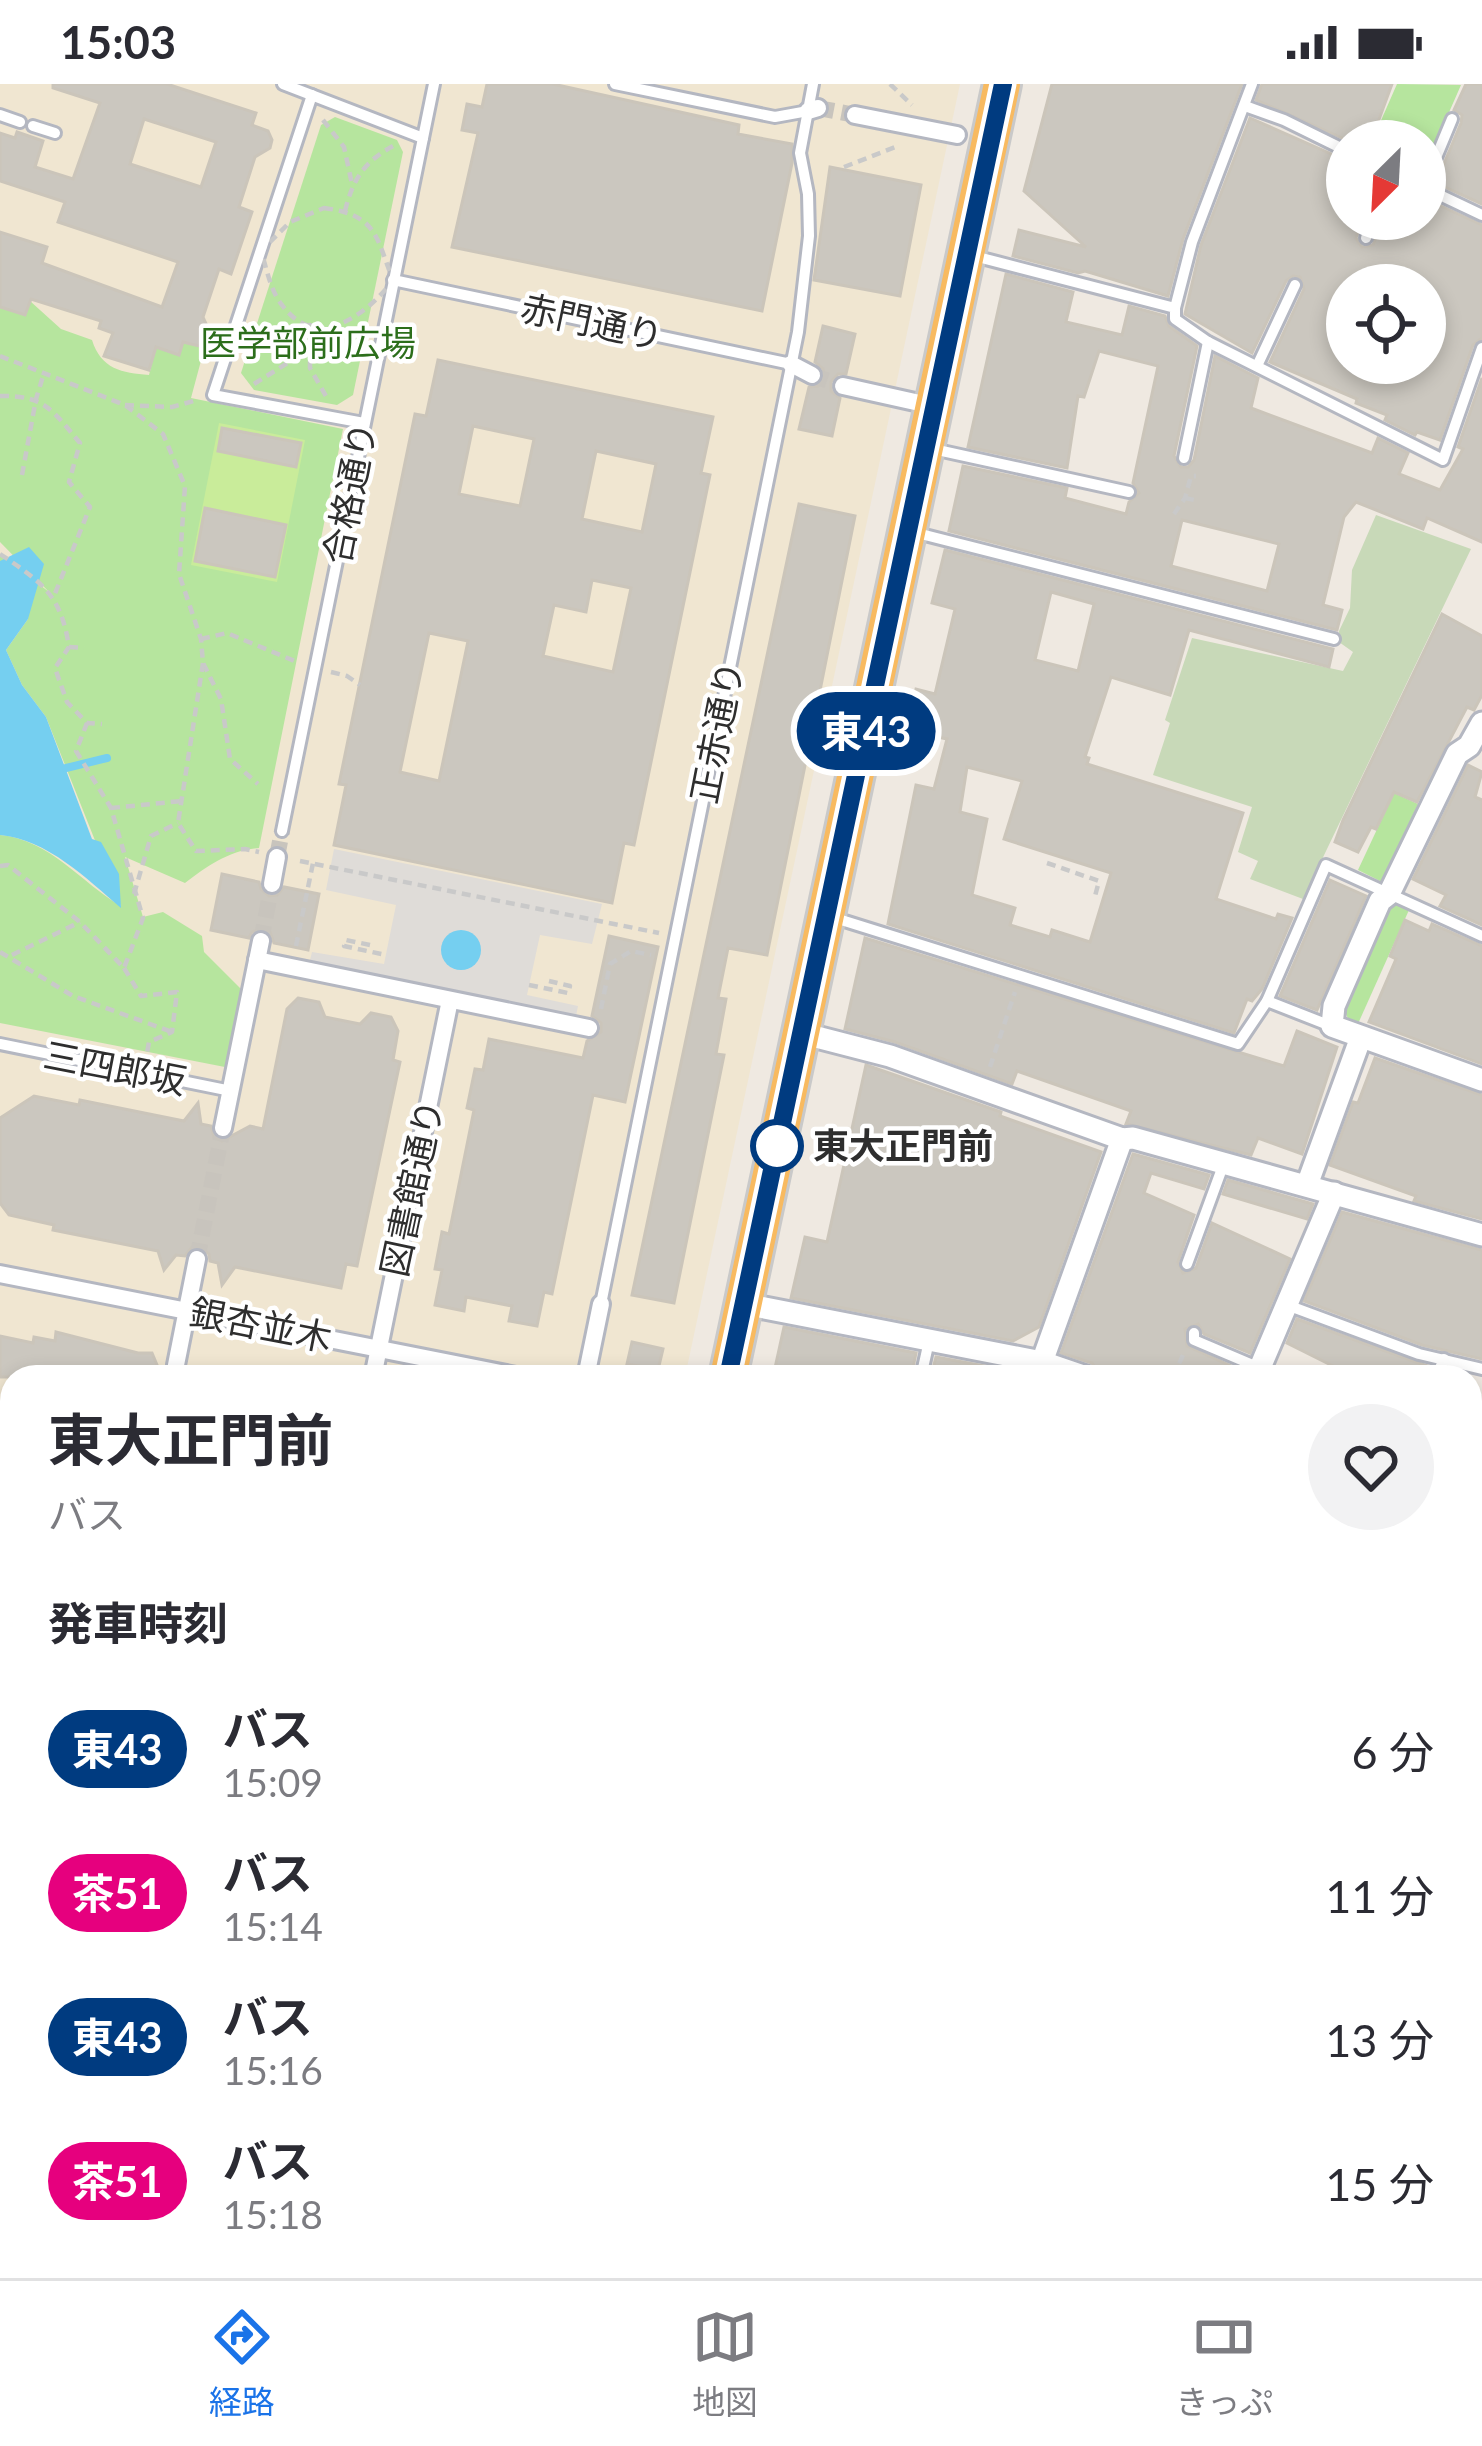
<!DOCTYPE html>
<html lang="ja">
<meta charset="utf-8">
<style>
:root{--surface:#fff;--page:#f2f2f3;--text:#2b2b33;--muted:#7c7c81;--line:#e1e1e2;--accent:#1a73e8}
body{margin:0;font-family:Lato,"Noto Sans JP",sans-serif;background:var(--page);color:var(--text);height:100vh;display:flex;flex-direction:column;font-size:45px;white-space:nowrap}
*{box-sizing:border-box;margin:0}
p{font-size:39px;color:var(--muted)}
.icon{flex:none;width:66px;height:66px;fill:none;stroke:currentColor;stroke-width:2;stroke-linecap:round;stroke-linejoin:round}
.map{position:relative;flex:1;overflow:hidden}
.details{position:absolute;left:0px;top:1281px;width:1482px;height:915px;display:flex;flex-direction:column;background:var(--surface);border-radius:36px 36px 0 0;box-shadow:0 6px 18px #0003}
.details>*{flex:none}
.badge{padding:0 24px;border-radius:39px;font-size:42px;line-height:78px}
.needle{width:78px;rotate:204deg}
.controls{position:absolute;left:1326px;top:36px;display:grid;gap:24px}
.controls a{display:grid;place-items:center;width:120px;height:120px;border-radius:50%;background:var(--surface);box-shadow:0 6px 18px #0003;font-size:60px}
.map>.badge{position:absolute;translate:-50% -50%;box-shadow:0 0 0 6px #fff}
h2{padding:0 48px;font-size:45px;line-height:108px}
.round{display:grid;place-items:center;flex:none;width:126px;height:126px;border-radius:63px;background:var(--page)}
.headline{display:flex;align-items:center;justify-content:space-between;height:204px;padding:0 48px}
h1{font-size:57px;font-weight:700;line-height:90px}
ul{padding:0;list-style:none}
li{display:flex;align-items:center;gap:36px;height:144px;padding:0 48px}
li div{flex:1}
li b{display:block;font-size:45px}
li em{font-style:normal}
li .badge{min-width:132px;font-weight:700;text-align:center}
.status{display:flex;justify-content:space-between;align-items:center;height:84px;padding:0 60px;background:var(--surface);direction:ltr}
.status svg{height:33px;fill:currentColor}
.menu{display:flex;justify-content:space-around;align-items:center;height:168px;border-top:3px solid var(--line);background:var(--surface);font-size:33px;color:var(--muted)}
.menu a{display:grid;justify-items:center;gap:6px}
.menu .current{color:var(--accent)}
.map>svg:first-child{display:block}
</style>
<div class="status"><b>15:03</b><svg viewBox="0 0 49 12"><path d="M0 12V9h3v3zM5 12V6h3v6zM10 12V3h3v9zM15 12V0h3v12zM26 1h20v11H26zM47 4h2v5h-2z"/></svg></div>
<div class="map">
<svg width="1482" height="2194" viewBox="0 0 1482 2194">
<rect width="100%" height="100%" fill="#efe9e1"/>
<!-- education -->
<polygon fill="#f0e6d1" points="0,0 960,0 685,1293 12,1293 12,2184 497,2184 495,2194 0,2194"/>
<!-- green -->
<g fill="#b6e59e">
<polygon points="1397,0 1461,1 1425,83 1425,57 1372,57"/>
<polygon points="335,33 397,56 403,68 353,311 337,321 254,306 241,289 321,41"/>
<path d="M30,217L61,245L92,256C101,285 122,289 149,291L156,263L179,270L183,258L199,262L202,273L191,314L343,345L259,764C230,766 207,782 185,799L125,773L143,833L163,828L202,852L204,868L246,910L230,984L0,939V751C51,756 81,799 121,822L46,633L22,601L6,566L28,535L0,496V470L49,508L0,458V223L25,231Z"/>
<polygon points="1394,709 1418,720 1382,798 1358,786"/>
<polygon points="1394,820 1409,826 1357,942 1350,939 1342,921 1386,822"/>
</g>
<!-- cemetery -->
<polygon fill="#c8d9b8" points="1376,431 1471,465 1303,815 1250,795 1258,777 1238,768 1252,723 1153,691 1170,639 1165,636 1192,554 1343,587 1353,568 1339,558 1339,547 1350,524 1352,486"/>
<!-- pitch -->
<polygon fill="#c9ec9a" points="219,339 305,356 277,498 191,481"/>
<!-- plaza -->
<polygon fill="#dfdcd8" points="334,765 602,820 592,860 540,851 527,911 578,922 575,937 308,884 312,868 384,880 396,821 326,806"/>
<!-- water -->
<g fill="#75cff0">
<path d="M29,463L44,480L28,535L6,566L22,601L46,633L92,755L101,758L119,790L121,824C86,794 48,756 0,751V477Z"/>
<circle cx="461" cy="866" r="20"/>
</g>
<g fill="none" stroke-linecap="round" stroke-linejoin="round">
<!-- stream -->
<polyline stroke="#75cff0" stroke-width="8" points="66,684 107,674"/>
</g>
<!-- building -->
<g fill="#cbc7bf" stroke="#cbc5ba" stroke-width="3" fill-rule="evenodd">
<path d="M53,0H167L256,29L252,41L268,47L272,56L270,64L255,73L239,123L252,128L231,190L219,185L203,233L212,253L199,262L183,258L179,271L156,263L149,286L104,272L113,249L99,244L101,237L31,215L25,231L0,223V148L47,163L42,179L162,223L178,178L58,138L65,118L0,97V49L15,54L17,48L43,57L35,83L73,95L100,19L53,4ZM144,35L216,58L201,103L130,80Z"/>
<polygon points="487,0 553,0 739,41 738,50 792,60 792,79 762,227 452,163 478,49 462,46 467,20 482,23"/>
<polygon points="1052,0 1242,0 1183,155 1168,212 1085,187 1078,189 1013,172 1019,146 1086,163 1024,107"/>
<polygon points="1262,0 1392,0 1371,57 1349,57 1256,16"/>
<polygon points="1466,0 1482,0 1482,120 1436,99 1461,39 1462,31 1454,26"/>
<path d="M1250,34L1347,77V135H1363L1356,154L1362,163L1373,161L1383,135H1425L1430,117L1482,141V254L1473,261L1440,356L1417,348L1415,351L1385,336L1387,331L1356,319L1357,315L1270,278L1304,205L1300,193L1293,192L1286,197L1252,269L1185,230L1201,161ZM1347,201H1425V279H1347Z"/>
<polygon points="830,83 921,101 900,212 814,196"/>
<path d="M1006,190L1073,208L1066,238L1122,251L1129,222L1165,232L1169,242L1197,262L1174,372L1181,383H1188L1194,376L1215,272L1258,294L1251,324L1372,369L1378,354L1408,369L1399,390L1440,406L1463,365L1458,363L1482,294V458L1427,434L1423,445L1356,418L1344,433L1323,521L1342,526L1337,546L949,447L963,382L1067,404L1065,414L1126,430L1129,418L1139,409L1133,399L1158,282L1099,267L1084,313L1078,312L1067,384L968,363ZM1182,436L1279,460L1267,507L1171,482Z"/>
<polygon points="823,242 855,250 846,290 838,290 831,298 831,307 840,314 832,352 799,345 809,303 818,302 824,296 823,285 815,278"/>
<path d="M438,276L713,333L701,389L710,391L634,761L624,759L612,819L334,761L346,701L339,700L415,330L426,332ZM473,342L534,355L520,422L459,410ZM596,367L656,380L642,448L582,435ZM592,496L631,504L613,588L543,572L554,521L586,528ZM429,549L468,557L439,697L400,688Z"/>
<polygon points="222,344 301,359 296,383 218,367"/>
<polygon points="799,420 855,432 767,871 728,864 718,914 726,915 716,970 724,971 674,1219 632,1211"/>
<polygon points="205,424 286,441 275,493 195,477"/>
<path d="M945,466L1333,565L1329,583L1189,546L1170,611L1111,593L1085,673L1089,674L1087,680L1243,729L1216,815L1276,835L1278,830L1292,834L1262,905L1252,917L1247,915L1234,949L888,840L916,701L934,705L947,655L906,646L916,605L935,610L955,525L932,519ZM1051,508L1094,520L1078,587L1035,576ZM967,683L1022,697L1004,755L1111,789L1090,858L1052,846L1050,853L1010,841L1015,824L972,811L987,735L960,728Z"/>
<polygon points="1442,530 1482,552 1482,611 1474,626 1467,623 1417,718 1394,708 1376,745 1371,743 1358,768 1335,758 1343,736"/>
<polygon points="1468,681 1482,688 1475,713 1482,716 1482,841 1440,822 1446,811 1413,795"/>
<polygon points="222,790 259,798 261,805 269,812 277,811 284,803 319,810 308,866 274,859 270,848 262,844 252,848 249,854 211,846"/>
<polygon points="1330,796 1366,812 1317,926 1280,912"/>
<polygon points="1405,836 1429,847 1432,840 1482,862 1482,980 1369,938 1396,875 1390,872"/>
<polygon points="609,852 658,863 625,1018 593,1011 552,1210 544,1208 537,1242 509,1237 512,1222 466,1213 464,1227 435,1221 442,1186 435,1185 442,1148 449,1150 474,1026 467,1024 475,985 483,986 489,955 583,974 587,957 601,948 601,939 592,932"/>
<polygon points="865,854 1284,982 1297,947 1337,963 1302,1070 1258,1054 1251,1071 1126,1040 1131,1027 1017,987 1012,1000 895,958 845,945"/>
<polygon points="298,914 319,918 325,933 360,940 371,929 391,933 398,947 393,976 400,978 357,1182 346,1180 341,1204 235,1183 222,1201 218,1179 210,1177 209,1170 201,1163 192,1163 185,1172 176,1171 164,1186 158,1167 53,1146 54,1141 9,1131 0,1119 0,1034 34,1012 79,1021 80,1016 184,1037 198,1019 201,1040 211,1042 214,1053 222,1057 250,1042 263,1045 287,925"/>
<polygon points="1375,974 1482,1011 1482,1135 1414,1117 1416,1112 1330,1081 1353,1018 1358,1019"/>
<polygon points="866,981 1001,1028 1000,1032 1101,1068 1039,1243 1013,1257 791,1214 805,1153 827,1158"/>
<polygon points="1133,1070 1209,1091 1204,1105 1151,1089 1144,1109 1194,1131 1178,1178 1183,1189 1196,1184 1212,1139 1290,1175 1250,1269 1204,1250 1198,1240 1185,1245 1187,1262 1242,1287 1241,1293 1101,1293 1092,1279 1061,1269"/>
<polygon points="1228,1096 1313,1120 1307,1135 1223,1110"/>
<polygon points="1342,1128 1482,1166 1482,1275 1422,1261 1304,1217"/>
<polygon points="1297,1235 1430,1283 1426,1293 1355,1293 1287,1259"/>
<polygon points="784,1243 916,1269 911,1293 773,1293"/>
<polygon points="56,1248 138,1269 152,1269 162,1293 0,1293 0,1252 33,1259 34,1253 55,1257"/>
<polygon points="632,1258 663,1265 658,1286 627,1280"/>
<polygon points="936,1273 1032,1291 1032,1293 931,1293"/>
</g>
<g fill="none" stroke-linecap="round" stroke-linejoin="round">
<!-- pedestrian-tunnel -->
<g stroke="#c8c4bd" stroke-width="16" stroke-dasharray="16 8" stroke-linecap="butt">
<polyline points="818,24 855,31"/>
<polyline points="812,291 843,302"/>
<polyline points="277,773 282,747"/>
<polyline points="261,857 272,800"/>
<polyline points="197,1175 223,1044"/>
</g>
<!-- service casing -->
<g stroke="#b4b7c1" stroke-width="16">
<g id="service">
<polyline points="283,0 423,54"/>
<polyline points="615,0 775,33 808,27"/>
<polyline points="312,11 213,311 364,339"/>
<polyline points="1245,22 1284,36 1347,67"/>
<polyline points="0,31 20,38"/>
<polyline points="33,42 55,49"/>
<polyline points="1425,100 1452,35"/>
<polyline points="1425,104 1482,131"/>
<polyline points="1366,154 1373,135"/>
<polyline points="970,171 1175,224 1175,235 1208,258 1443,376 1482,264"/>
<polyline points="393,196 791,280"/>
<polyline points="1175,224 1192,158 1252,0"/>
<polyline points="1257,282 1295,201"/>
<polyline points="933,365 1129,408"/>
<polyline points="1184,374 1208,258"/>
<polyline points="913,448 1334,555"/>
<polyline points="282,747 434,0"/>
<polyline points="835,834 1238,960 1267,917 1326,781 1482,852"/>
<polyline points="1267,917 1331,942"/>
<polyline points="0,960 231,1007"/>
<polyline points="1187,1180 1224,1079"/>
<polyline points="601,1220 798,248 809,152 808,110 800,69 813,0"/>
<polyline points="1287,1221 1419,1270 1482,1285"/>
<polyline points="1194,1249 1194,1256 1260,1284"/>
<polyline points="921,1293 929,1257"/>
<polyline points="1436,1293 1444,1275"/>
<polyline points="0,1420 12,1422"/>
<polyline points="1470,1567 1482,1552"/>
<polyline points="0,1763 12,1765"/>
<polyline points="0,2126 12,2128"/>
<polyline points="251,2184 304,2194"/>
<polyline points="328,2194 329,2184"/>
<polyline points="727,2194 729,2184"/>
<polyline points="901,2194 904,2184"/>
<polyline points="1480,2194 1482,2192"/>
</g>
</g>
<!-- pedestrian casing -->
<g stroke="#b4b7c1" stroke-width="22">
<g id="pedestrian">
<polyline points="808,27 818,24"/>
<polyline points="855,31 957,51"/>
<polyline points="791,280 812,291"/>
<polyline points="843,302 933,322"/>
<polyline points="272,800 277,773"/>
<polyline points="257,876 589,944"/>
<polyline points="223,1044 261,857"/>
<polyline points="0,1190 521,1293"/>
<polyline points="176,1281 197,1175"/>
<polyline points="373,1293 450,916"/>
<polyline points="586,1293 601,1220"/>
</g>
</g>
<!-- minor casing -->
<g stroke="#b4b7c1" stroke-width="27">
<g id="minor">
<polyline points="1482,639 1469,662 1457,670 1389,810 1380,817 1334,922 1332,942 1482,996"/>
<polyline points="801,949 890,972 1122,1055 1133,1054 1482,1151"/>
<polyline points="1307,1101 1361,953"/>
<polyline points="744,1220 1042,1278 1086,1293"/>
<polyline points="1042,1278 1122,1055"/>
<polyline points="1256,1293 1334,1109"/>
<polyline points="1470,1434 1482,1432"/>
<polyline points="1470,1615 1482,1626"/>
<polyline points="1470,1977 1482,1993"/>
<polyline points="1057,2184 1059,2194"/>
</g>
</g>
<!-- tertiary casing -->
<g stroke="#b4b7c1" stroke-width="33">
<g id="tertiary">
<polyline points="1470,1895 1482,1888"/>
<polyline points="1176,2194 1184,2184"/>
</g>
</g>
<!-- trunk casing -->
<g stroke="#c9c9c9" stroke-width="42">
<g id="trunk">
<polyline points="728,1293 1002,0"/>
<polyline points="536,2194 539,2184"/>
</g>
</g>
<!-- path -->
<g stroke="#c9c9c9" stroke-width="4.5" stroke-dasharray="9 6" stroke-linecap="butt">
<polyline points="890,0 912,21"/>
<polyline points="323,36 344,63 352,100"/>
<polyline points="844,83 898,62"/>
<path d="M324,124C378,131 376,154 393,196C368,230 317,269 282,221C270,206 267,185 261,167L290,138Z"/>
<path d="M345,127C353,95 364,78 393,62"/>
<polyline points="0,272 125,321 163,350 185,402 179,490 201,555 203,579 221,615 230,675 258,700"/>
<polyline points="254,300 289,278 310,241 310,284 327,314"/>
<path d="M0,312C45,311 53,327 80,359L69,398L90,423L54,512"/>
<polyline points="125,321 172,323 197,316"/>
<polyline points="22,391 36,315 44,289"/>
<polyline points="1185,414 1199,417"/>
<polyline points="1174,430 1185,414 1191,392 1196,392"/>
<path d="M0,470C43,499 61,511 69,563L55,584L67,618L87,639L102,640"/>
<polyline points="201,555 227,549 297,578"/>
<polyline points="69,563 84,564"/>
<polyline points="203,579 178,739 196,767 245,765 259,768"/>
<polyline points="331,588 347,592 360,601"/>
<polyline points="111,724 182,717"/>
<polyline points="300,777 659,849"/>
<polyline points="1047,779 1099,797 1094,816"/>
<polyline points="0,782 8,781 80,838 124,884 143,834 111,724 76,667 87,639"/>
<polyline points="134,810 151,752 178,739"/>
<polyline points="370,861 346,856 344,862 386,871"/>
<polyline points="296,862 313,779"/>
<polyline points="0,868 73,912 172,948"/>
<polyline points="12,871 80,838"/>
<polyline points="124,884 141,912 177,908 172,948 149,958 147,969"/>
<polyline points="529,901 568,909 570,902 549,897"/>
<polyline points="601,925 610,880 631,867 651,871"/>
<polyline points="990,983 1015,908"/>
<polyline points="1173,1293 1183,1271"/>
<polyline points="1470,1941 1482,1934"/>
<polyline points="0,2023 12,2023"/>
</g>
<!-- service -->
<use href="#service" stroke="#fff" stroke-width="10"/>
<!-- pedestrian -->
<use href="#pedestrian" stroke="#fff" stroke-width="16"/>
<!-- minor -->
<use href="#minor" stroke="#fff" stroke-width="21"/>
<!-- tertiary -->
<use href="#tertiary" stroke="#fff" stroke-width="27"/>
<!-- trunk -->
<use href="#trunk" stroke="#f8ba60" stroke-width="36"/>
</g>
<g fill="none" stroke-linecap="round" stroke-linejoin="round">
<!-- line casing -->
<g stroke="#fff" stroke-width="27">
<polyline id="line" points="728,1293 1003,0"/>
</g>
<!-- line -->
<use href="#line" stroke="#003b80" stroke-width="18"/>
</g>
<!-- markers -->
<circle fill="#fff" stroke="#003b80" stroke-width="6" cx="777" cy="1062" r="24"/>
<g text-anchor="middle" stroke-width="9" stroke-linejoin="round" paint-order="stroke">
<!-- street labels -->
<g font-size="36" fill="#2e2e2e" stroke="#fff">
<text transform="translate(592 238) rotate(12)" y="13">赤門通り</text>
<text transform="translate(350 409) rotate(-79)" y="13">合格通り</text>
<text transform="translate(717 648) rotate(-79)" y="13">正赤通り</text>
<text transform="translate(115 984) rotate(11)" y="13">三四郎坂</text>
<text transform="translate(412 1104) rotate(-78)" y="13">図書館通り</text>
<text transform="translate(261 1241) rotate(11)" y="13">銀杏並木</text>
</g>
<!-- park labels -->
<g font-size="36" fill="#2c6e1b" stroke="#fff">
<text x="308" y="272">医学部前広場</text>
</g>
<!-- stop labels -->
<g font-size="36" font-weight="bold" fill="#2e2e2e" stroke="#fff" text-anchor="start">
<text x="813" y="1075">東大正門前</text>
</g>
</g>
</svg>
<div class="controls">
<a><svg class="needle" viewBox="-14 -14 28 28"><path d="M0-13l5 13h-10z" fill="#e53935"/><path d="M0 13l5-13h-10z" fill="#7c7c81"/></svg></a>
<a><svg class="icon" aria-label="locate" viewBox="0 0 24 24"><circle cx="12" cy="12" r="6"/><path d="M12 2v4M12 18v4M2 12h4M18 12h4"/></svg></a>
</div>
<b class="badge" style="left:866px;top:647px;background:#003b80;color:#fff">東43</b>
<section class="details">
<div class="headline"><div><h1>東大正門前</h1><p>バス</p></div><a class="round"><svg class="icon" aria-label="heart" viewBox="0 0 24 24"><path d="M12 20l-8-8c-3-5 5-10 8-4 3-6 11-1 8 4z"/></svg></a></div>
<h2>発車時刻</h2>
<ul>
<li><span class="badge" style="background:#003b80;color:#fff">東43</span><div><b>バス</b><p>15:09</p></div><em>6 分</em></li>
<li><span class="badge" style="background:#e6007e;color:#fff">茶51</span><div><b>バス</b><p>15:14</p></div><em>11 分</em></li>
<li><span class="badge" style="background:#003b80;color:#fff">東43</span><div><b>バス</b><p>15:16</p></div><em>13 分</em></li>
<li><span class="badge" style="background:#e6007e;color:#fff">茶51</span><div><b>バス</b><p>15:18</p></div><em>15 分</em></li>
</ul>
</section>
</div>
<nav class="menu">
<a class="current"><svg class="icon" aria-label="directions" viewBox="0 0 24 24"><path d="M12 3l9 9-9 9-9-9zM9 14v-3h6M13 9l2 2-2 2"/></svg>経路</a>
<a><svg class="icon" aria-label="map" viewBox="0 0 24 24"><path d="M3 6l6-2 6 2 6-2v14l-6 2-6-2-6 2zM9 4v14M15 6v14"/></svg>地図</a>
<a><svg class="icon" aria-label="tickets" viewBox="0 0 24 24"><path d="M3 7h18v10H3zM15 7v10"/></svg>きっぷ</a>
</nav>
